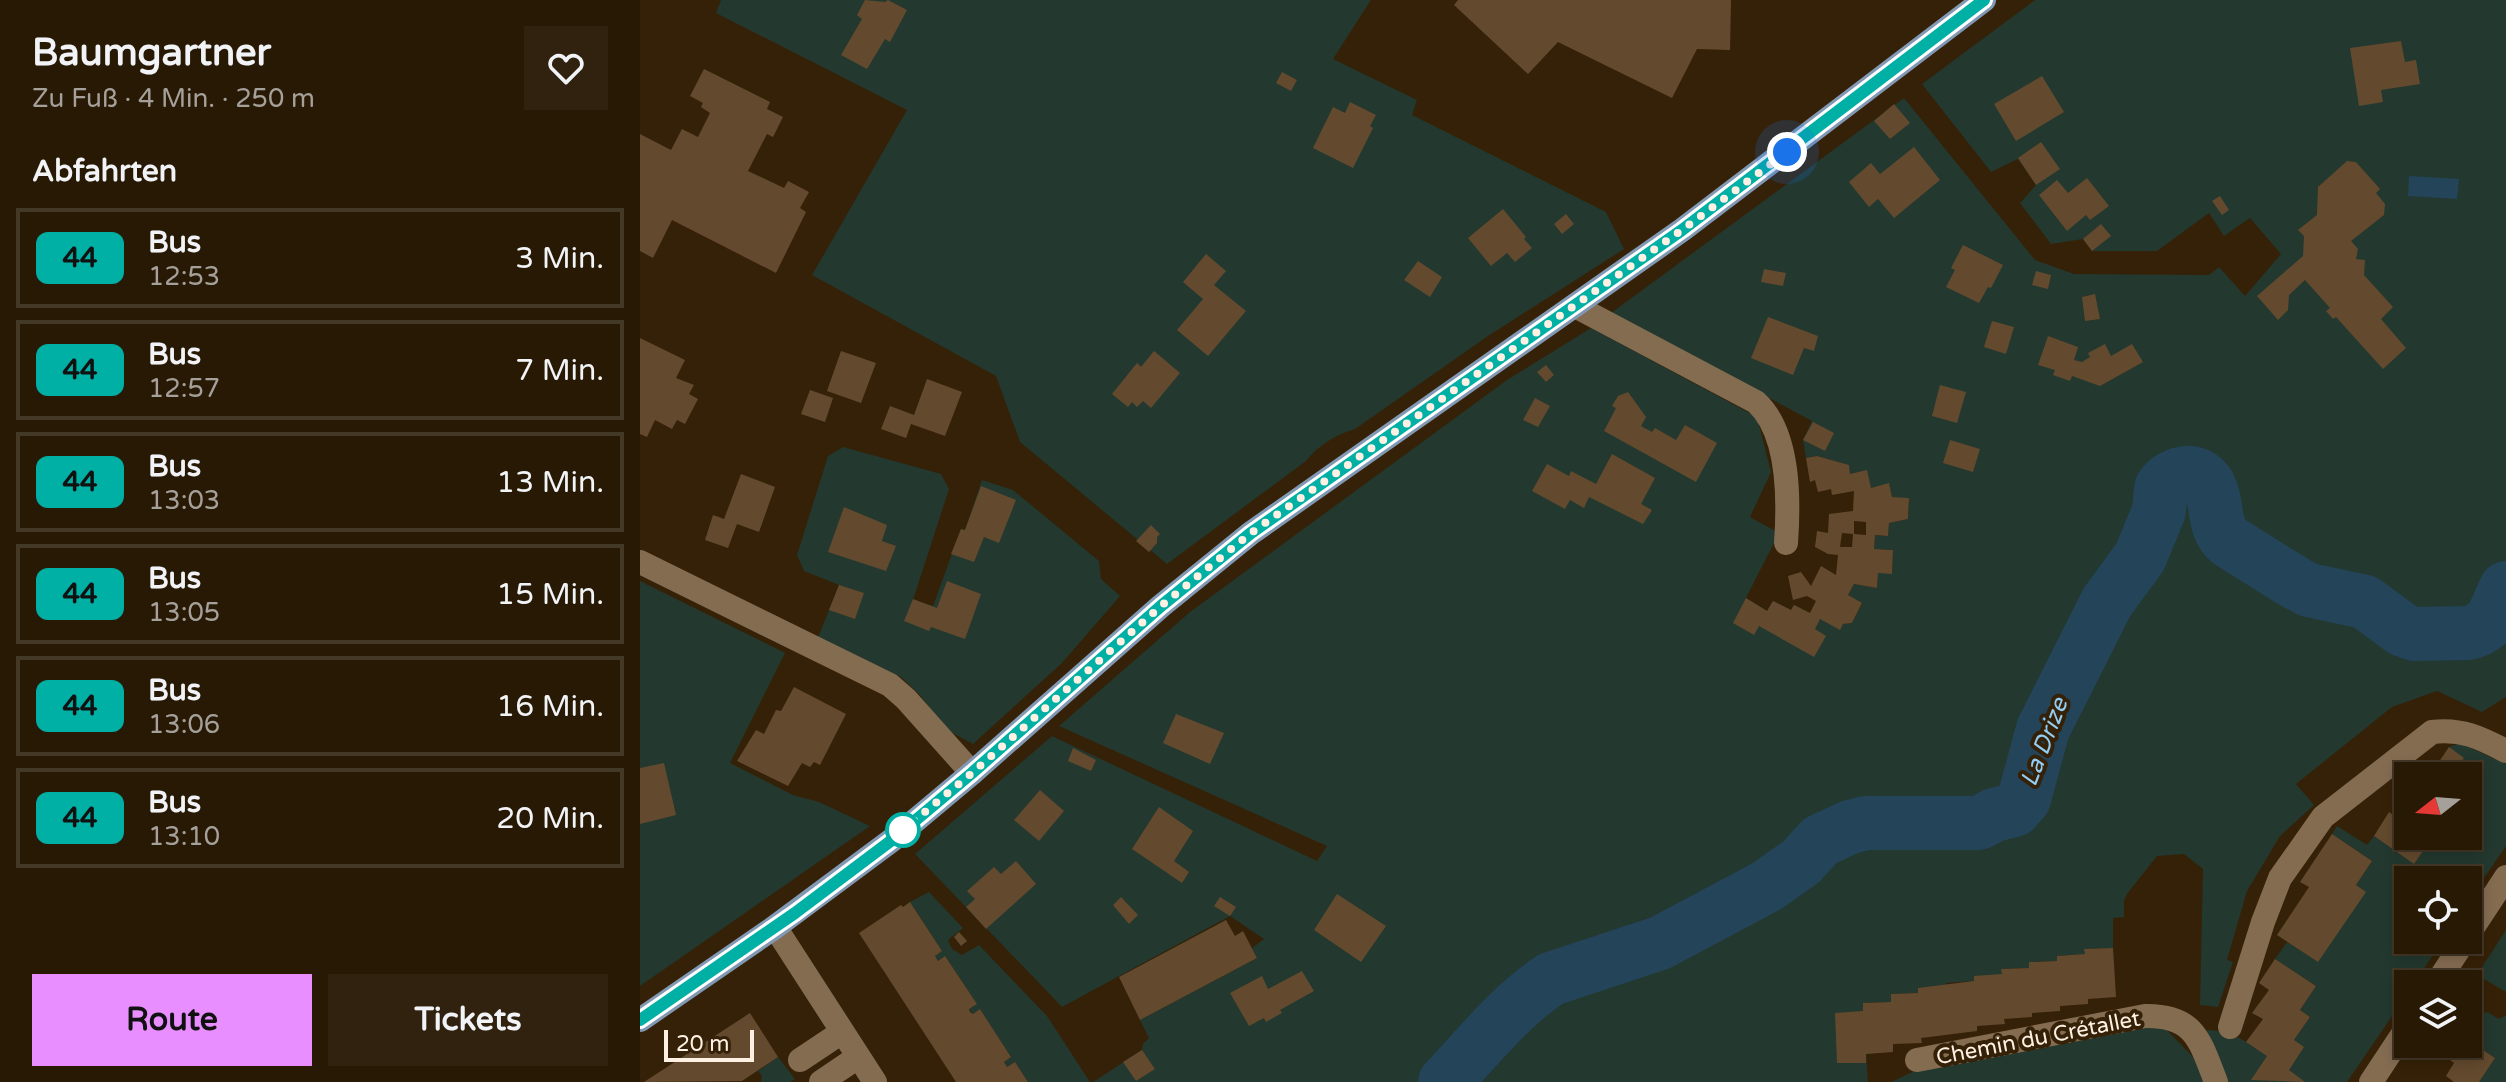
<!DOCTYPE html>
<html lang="de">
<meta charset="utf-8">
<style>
:root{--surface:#281905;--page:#30220f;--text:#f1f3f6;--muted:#a5a09a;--line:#443827;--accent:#e88eff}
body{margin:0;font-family:"Varela Round",sans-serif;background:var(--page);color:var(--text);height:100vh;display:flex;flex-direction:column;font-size:30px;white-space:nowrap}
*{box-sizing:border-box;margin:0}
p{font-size:26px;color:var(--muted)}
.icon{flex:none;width:44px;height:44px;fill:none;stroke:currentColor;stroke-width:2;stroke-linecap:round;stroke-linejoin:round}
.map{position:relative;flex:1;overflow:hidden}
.side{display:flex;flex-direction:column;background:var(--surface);width:640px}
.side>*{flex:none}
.badge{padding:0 16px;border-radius:12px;font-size:28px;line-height:52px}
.needle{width:52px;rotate:253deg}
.buttons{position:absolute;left:1754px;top:762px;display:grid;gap:16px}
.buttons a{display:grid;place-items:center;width:88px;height:88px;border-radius:0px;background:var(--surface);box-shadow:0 4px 12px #0003,0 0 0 2px var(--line);font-size:40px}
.scale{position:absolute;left:24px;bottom:20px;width:90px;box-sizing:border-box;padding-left:8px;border:4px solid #fef0e2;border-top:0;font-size:22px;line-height:28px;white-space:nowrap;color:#fef0e2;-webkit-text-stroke:6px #352107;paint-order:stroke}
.you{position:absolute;width:40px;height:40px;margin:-20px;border:6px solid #fff;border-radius:50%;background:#1a73e8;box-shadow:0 0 0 12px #1a73e833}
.map>.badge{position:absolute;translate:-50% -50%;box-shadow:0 0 0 4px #fff}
h2{padding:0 32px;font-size:30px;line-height:72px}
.round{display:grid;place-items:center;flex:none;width:84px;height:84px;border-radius:0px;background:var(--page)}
.summary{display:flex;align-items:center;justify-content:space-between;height:136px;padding:0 32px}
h1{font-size:38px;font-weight:700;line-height:60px}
.cta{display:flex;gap:16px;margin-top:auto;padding:16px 32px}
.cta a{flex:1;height:92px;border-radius:0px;background:var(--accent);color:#111;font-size:32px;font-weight:700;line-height:92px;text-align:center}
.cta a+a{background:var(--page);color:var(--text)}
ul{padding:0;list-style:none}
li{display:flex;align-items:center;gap:24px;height:100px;margin:0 16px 12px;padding:0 16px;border:4px solid var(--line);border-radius:0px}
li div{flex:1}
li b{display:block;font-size:30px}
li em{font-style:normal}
li .badge{min-width:88px;font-weight:700;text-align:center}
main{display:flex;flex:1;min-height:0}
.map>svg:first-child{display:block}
</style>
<main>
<section class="side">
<div class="summary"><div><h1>Baumgartner</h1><p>Zu Fuß · 4 Min. · 250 m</p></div><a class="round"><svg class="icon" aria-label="heart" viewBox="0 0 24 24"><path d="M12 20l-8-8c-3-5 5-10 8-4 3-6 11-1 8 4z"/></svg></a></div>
<h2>Abfahrten</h2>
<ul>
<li><span class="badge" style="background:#00b0a4;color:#111">44</span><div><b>Bus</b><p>12:53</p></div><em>3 Min.</em></li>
<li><span class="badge" style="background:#00b0a4;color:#111">44</span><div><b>Bus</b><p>12:57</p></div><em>7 Min.</em></li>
<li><span class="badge" style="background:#00b0a4;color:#111">44</span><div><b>Bus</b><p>13:03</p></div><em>13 Min.</em></li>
<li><span class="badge" style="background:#00b0a4;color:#111">44</span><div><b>Bus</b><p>13:05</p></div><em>15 Min.</em></li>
<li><span class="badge" style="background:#00b0a4;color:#111">44</span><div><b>Bus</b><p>13:06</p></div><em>16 Min.</em></li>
<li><span class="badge" style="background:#00b0a4;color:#111">44</span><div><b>Bus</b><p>13:10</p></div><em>20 Min.</em></li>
</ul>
<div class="cta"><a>Route</a><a>Tickets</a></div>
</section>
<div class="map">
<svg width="1866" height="1082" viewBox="0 0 1866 1082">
<rect width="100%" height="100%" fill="#352107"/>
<!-- green -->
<g fill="#23382e">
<path d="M81,0H731L693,59L777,100L772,115L966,212L984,249L848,336L715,429C695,435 679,445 666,461L527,564L380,442L356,376L172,275L267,110L76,13Z"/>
<polygon points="1395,0 1866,0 1866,697 1842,712 1797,691 1752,707 1656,784 1674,805 1640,836 1607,891 1587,960 1593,962 1578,1007 1560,1005 1563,869 1544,854 1517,856 1487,894 1484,901 1484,917 1473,918 1473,948 1445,949 1445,954 1417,956 1417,961 1389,962 1389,968 1362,969 1362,974 1334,981 1306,983 1306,986 1279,988 1278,993 1251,994 1251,1002 1223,1003 1228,1082 453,1082 502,1050 503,1044 509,1038 500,1020 617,958 612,948 624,939 590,916 422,1007 275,854 412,736 677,861 687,846 419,726 550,612 867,380 951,328 1117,417 1131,472 1110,517 1139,533 1106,598 1127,611 1133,601 1151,610 1154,605 1200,629 1203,624 1212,623 1222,604 1208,595 1214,584 1237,588 1238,573 1252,573 1253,550 1234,549 1235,535 1248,536 1249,523 1268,519 1269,499 1252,497 1249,484 1231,488 1210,474 1208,465 1177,456 1166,458 1163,440 1172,421 971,313 1264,98 1395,260 1434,274 1569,275 1579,267 1605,296 1641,254 1610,218 1584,236 1569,213 1517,251 1452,251 1443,239 1411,244 1380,203 1396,185 1378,159 1351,172 1282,84"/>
<polygon points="203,447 301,474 309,489 273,600 293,606 321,529 325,530 342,480 373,490 459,561 461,579 480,596 422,663 333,744 307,730 279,694 261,677 177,640 199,585 164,571 157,555 188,456"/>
<polygon points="0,581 145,653 90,763 153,795 179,802 230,826 0,986"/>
<path d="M1820,743L1866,764V846L1828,901V880H1768V940H1803L1774,984H1768V993L1707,1082H1586L1566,1030C1596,1029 1625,1054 1648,1070L1654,1040L1670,1017L1660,1010L1676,986L1635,959L1647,942L1678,961L1725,892L1716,885L1732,861L1692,834L1697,826L1727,845L1734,836L1774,863L1790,841L1807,836H1828V826L1842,806L1828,796V776H1811L1809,747Z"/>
<polygon points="289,892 323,928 308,940 312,949 322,955 339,945 407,1016 450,1082 388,1082 375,1062 367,1067 364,1062 371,1057 340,1009 333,1014 329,1009 337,1004 305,956 298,961 295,956 302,951 270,902"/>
<polygon points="1866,930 1866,992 1837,975"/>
<path d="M1847,1012L1859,1019L1866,1015V1082H1839L1855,1058L1828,1040C1828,1021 1829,1017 1847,1012Z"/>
<polygon points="1522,1025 1555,1059 1564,1082 1251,1082 1281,1068"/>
<polygon points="138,1057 155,1079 150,1082 121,1082 122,1076 118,1071"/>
</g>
<!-- water -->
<polygon fill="#24445a" points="1769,176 1819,179 1817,199 1768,196"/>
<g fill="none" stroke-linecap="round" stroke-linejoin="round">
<!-- river -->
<path stroke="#24445a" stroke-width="54" d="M805,1082C838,1047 871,1005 911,979L1020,943L1127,886L1161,862L1180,841L1210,827L1226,823H1339L1354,815L1374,810L1384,799L1403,729L1467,602L1500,557L1519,511L1521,488C1533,469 1562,466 1571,490C1578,508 1573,529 1590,542L1654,582L1669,590L1725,602L1763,630L1774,634L1829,633L1838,630L1851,621L1866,588"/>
</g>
<!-- building -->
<g fill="#634a2e" fill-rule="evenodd">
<polygon points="225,0 245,2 248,0 267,10 250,42 245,39 227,69 201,55 222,19 217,15"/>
<polygon points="818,0 1091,0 1090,50 1057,49 1032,98 918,42 888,74 814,5"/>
<polygon points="1761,41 1765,62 1776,60 1780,84 1741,90 1743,102 1719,106 1710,48"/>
<polygon points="64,69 130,102 127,109 143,117 133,137 127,134 108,171 144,188 148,181 169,192 160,208 166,212 136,273 32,220 13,258 0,251 0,134 31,150 42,129 58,137 70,113 61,107 63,103 50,96"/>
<polygon points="642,72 657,80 651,91 636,83"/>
<polygon points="1402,76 1424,112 1376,141 1354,104"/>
<polygon points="710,102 736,115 730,126 733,128 713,168 673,148 693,107 705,113"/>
<polygon points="1254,104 1270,123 1250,139 1234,121"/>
<polygon points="1401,142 1420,169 1396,185 1378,158"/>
<polygon points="1274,147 1300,180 1254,218 1238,199 1229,207 1209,182 1231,163 1240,174"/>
<polygon points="1707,161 1716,162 1740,189 1736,193 1745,204 1744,215 1711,241 1718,249 1716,259 1725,260 1724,275 1753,307 1741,319 1766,348 1743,369 1696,317 1693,319 1686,311 1690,308 1665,280 1649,295 1648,310 1638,320 1617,296 1663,256 1664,236 1658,230 1677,215 1678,187"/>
<polygon points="1447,178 1469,206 1450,220 1446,215 1427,231 1399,195 1417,180 1428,193"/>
<polygon points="1580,196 1589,210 1582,215 1572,201"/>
<polygon points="863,209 886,237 884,239 892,248 875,262 867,253 851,266 828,238"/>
<polygon points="926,214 934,224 922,234 914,224"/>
<polygon points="1461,224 1471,236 1452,251 1443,239"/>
<polygon points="1323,245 1363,265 1351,288 1348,287 1339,303 1306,287 1315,270 1311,268"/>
<polygon points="566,254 586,271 574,285 606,311 568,356 537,330 563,299 543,282"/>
<polygon points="778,261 802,277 790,297 764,280"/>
<polygon points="1124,269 1146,273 1143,286 1121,282"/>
<polygon points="1396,271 1411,275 1408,289 1392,285"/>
<polygon points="1455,294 1460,319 1445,321 1442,297"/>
<polygon points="1128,317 1178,336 1174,351 1164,348 1153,375 1111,358"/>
<polygon points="1352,321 1374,327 1366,354 1344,347"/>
<polygon points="1408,336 1438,347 1434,360 1442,362 1450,357 1448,353 1465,344 1471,356 1492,344 1503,362 1460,386 1432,376 1430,381 1413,375 1415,370 1398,365"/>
<polygon points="0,338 45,360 36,378 54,385 49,394 58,399 45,424 37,420 32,429 15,420 7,437 0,434"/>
<polygon points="201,351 236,363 221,403 187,391"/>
<polygon points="514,351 540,373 511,408 503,401 497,407 492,402 488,407 472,394 497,363 501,367"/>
<polygon points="906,365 914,375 906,382 897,372"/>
<polygon points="287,379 322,392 305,436 271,424 266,438 241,429 250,406 274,415"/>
<polygon points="1300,385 1326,392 1317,423 1292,416"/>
<polygon points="170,390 193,398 185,422 161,414"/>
<polygon points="988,392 1006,417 1001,426 1012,432 1015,428 1036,440 1045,425 1077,443 1056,482 964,431 976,408 972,406 978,396"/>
<polygon points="895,398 910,406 898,427 883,420"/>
<polygon points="1173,422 1194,433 1185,451 1163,440"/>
<polygon points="1310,440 1340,449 1333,472 1303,463"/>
<polygon points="972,454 1015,478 1001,504 1012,510 1003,524 949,497 944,508 930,500 925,509 892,491 907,464 929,476 931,471 956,484"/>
<path d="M1177,456L1209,465L1210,474L1227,470L1231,488L1249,483L1252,497L1269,498L1268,519L1249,523L1248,536L1235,535L1234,549L1253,550L1252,574L1238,573L1237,588L1214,584L1208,595L1222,603L1212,623L1203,624L1200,630L1180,619L1175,629L1186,636L1174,657L1119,626L1114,635L1093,623L1106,598L1127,611L1133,601L1151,610L1154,605L1170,613L1176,601L1167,596L1153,600L1148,576L1161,572L1171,586L1181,566L1196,575L1198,555L1188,554L1175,547L1177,531L1188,533L1189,514L1213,511L1214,491L1192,495L1191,489L1178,492L1175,480L1170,482L1166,458ZM1214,521L1226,522V535L1214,534ZM1202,533L1213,534L1212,547H1200Z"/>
<polygon points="101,474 135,487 119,532 97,524 88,548 65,540 73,515 84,519"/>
<polygon points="341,486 376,500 359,543 344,537 334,562 311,554 321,529 325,530"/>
<polygon points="204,507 247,525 242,541 256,546 246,571 188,552"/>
<polygon points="511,525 520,534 517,537 517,543 509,552 496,541"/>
<polygon points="307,581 341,594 325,639 291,627 289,631 264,621 273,599 297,608"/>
<polygon points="199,585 224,593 215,619 189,610"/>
<polygon points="154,687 206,714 180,765 174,762 170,767 162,763 148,786 97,761 116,730 124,734 136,710 141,711"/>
<polygon points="536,714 584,733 570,764 523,743"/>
<polygon points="1809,747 1824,758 1811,776 1797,776 1792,772"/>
<polygon points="433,748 456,760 451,771 428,761"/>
<polygon points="24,763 36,815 0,824 0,768"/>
<polygon points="400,790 424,811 399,841 374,820"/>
<polygon points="1828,796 1842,806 1828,826"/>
<polygon points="1768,805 1768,836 1807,836 1799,847 1790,841 1774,864 1734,836 1749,812 1759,819"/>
<polygon points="519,807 553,831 534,861 549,872 542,883 492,849"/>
<polygon points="1692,834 1732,861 1716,885 1726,892 1678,962 1637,935 1669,887 1660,882"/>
<polygon points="376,861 396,884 346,929 326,907 335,899 327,891 354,867 361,874"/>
<polygon points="697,894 746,926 721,962 674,930"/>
<polygon points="481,897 498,915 489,924 473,905"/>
<polygon points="580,897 596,907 590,916 574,906"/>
<polygon points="270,902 302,951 295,956 298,961 305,956 337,1004 329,1009 330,1012 333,1014 340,1009 371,1057 364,1062 367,1067 375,1062 388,1082 316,1082 288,1039 219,933 261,905 263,907"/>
<polygon points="586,920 595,936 603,931 617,958 500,1020 479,977"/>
<polygon points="319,932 327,941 321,946 314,937"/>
<polygon points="1473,948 1476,997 1448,999 1448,1004 1420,1006 1420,1011 1392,1013 1392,1017 1364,1019 1365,1024 1337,1026 1337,1031 1281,1038 1282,1043 1253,1044 1253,1052 1226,1054 1226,1063 1197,1063 1195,1013 1223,1011 1223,1003 1251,1002 1251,994 1278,993 1278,988 1334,981 1334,976 1362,974 1361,969 1389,968 1389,962 1417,961 1417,956 1445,954 1444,949"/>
<polygon points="1635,959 1676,986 1660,1010 1670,1017 1654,1040 1664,1047 1649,1070 1665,1082 1611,1080 1627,1056 1606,1042 1623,1019 1612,1013 1629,990 1619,983"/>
<polygon points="662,971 674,991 640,1010 642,1013 626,1022 624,1018 609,1026 590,993 622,976 628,989"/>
<polygon points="110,1013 138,1057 102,1081 4,1082"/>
<polygon points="1828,1040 1855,1058 1839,1082 1814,1082 1806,1076 1814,1063 1810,1060 1821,1044 1828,1044"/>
<polygon points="502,1050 515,1069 496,1081 483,1062"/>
</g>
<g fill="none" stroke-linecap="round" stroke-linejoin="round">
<!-- minor -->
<g stroke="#846c51" stroke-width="24">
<path d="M935,306L1116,402C1150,433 1149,501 1146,543"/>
<polyline points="0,562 250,685 266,699 332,773"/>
<polyline points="135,927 235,1082"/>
<polyline points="1828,935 1866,877"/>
<polyline points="1796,984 1825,940"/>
<path d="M1590,1027L1623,922L1640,878L1683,817L1792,732C1821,728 1841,738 1866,751"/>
<polyline points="160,1060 202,1032"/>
<path d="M1277,1060L1505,1016C1555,1015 1560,1041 1576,1082"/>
<polyline points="181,1082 218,1057"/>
<polyline points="1731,1082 1768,1026"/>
</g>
<!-- major -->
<polyline stroke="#8098b3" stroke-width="24" points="0,1020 135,927 252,840 332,773 521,606 611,533 1042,230 1344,0"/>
</g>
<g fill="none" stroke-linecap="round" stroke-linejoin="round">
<!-- line casing -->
<g stroke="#fff" stroke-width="18">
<polyline id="line" points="0,1020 155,913 252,840 332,773 521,606 611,533 1042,230 1344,0"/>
</g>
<!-- line -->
<use href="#line" stroke="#00b0a4" stroke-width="12"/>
<!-- walk -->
<polyline stroke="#fef0e2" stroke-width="8" stroke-dasharray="0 14.4" points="263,830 332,773 521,606 611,533 1042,230 1147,152"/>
</g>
<!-- markers -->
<circle fill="#fff" stroke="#00b0a4" stroke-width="4" cx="263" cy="830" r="16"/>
<g text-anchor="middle" stroke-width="8" stroke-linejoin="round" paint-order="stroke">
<!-- street labels -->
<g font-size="22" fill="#fef0e2" stroke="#352107">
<text transform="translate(1398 1037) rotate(-11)" y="8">Chemin du Crétallet</text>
</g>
<!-- water labels -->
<g font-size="24" font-style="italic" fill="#92cdf5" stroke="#352107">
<text transform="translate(1404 742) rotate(-69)" y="8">La Drize</text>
</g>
</g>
</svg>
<div class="buttons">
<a><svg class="needle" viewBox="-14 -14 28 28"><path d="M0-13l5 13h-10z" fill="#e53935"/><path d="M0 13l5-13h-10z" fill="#a5a09a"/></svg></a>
<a><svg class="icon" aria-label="locate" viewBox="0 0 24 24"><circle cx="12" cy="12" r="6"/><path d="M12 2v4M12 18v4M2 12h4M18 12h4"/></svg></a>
<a><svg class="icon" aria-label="layers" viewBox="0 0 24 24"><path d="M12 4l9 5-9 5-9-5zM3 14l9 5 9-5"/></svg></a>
</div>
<div class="scale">20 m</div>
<div class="you" style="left:1147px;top:152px"></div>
</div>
</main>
